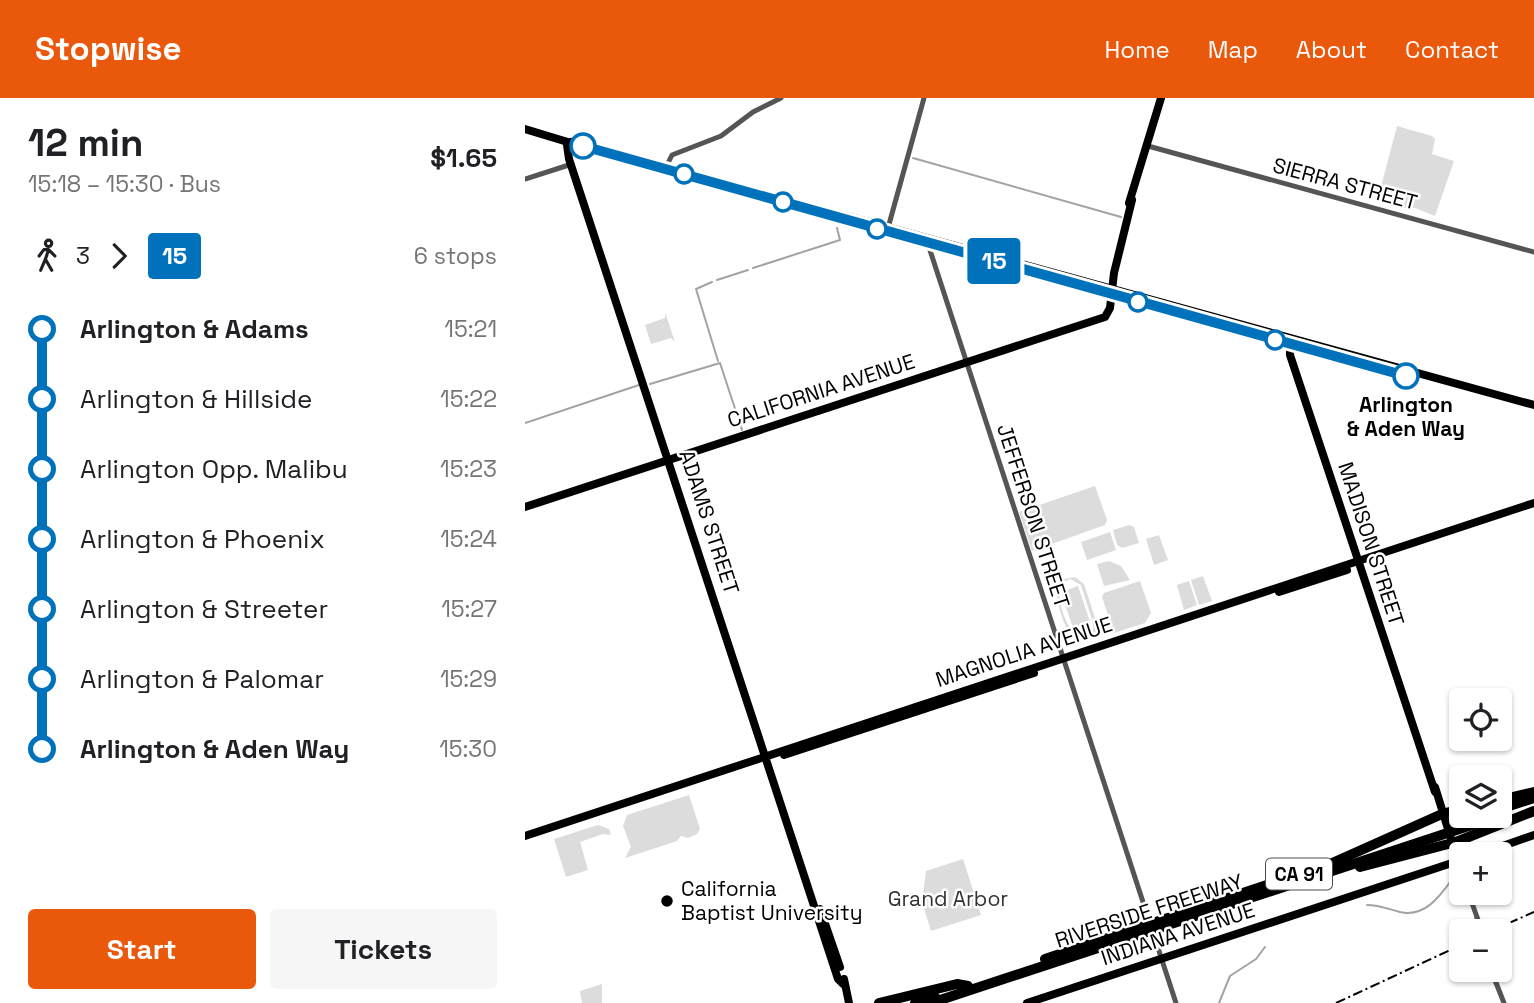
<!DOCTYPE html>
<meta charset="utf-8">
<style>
:root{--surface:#fff;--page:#f6f6f6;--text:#202124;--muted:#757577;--accent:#ea580c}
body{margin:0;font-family:"Space Grotesk",sans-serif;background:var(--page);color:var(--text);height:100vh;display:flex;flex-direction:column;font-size:26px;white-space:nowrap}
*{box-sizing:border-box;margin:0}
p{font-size:23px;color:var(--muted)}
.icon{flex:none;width:38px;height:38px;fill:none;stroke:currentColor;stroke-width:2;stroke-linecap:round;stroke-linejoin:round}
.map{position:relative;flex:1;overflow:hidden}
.details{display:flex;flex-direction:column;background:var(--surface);width:525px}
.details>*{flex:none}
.badge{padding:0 14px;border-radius:5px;font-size:24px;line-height:46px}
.tools{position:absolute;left:924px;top:590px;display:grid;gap:14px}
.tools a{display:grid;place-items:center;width:63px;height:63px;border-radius:7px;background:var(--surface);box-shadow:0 2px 5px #0004;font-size:35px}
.map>.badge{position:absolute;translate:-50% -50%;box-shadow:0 0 0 4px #fff}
.legs{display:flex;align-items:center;gap:10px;height:77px;padding:0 28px;font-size:23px}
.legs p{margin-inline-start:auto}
.overview{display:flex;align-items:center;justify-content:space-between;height:119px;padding:0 28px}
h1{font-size:38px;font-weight:700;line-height:52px}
.cta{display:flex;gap:14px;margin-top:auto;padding:14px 28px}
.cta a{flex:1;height:80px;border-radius:7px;background:var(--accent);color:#fff;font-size:28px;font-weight:700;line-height:80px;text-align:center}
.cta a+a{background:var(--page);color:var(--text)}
ul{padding:0 28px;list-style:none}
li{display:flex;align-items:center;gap:24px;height:70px;font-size:26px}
li i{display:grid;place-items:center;width:10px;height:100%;margin:0 9px;background:currentColor}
li i::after{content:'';width:18px;height:18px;margin:-9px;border:5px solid;border-radius:50%;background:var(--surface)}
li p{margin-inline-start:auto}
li:first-child i{background:linear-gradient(#0000 50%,currentColor 0)}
li:last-child i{background:linear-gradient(currentColor 50%,#0000 0)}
header{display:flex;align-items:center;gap:42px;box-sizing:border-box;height:98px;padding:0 35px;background:var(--accent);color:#fff}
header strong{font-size:33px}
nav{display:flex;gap:38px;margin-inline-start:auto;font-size:24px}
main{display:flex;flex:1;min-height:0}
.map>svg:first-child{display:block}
</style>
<header>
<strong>Stopwise</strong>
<nav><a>Home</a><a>Map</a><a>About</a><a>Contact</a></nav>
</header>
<main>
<section class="details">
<div class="overview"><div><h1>12 min</h1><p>15:18 – 15:30 · Bus</p></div><b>$1.65</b></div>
<div class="legs"><svg class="icon" aria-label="walk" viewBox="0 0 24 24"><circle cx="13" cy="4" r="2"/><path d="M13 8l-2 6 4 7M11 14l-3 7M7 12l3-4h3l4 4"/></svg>3<svg class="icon" aria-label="forward" viewBox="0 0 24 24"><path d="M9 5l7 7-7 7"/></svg><b class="badge" style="background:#0072bc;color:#fff">15</b><p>6 stops</p></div>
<ul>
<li><i style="color:#0072bc"></i><b>Arlington &amp; Adams</b><p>15:21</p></li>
<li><i style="color:#0072bc"></i><span>Arlington &amp; Hillside</span><p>15:22</p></li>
<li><i style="color:#0072bc"></i><span>Arlington Opp. Malibu</span><p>15:23</p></li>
<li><i style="color:#0072bc"></i><span>Arlington &amp; Phoenix</span><p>15:24</p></li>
<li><i style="color:#0072bc"></i><span>Arlington &amp; Streeter</span><p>15:27</p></li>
<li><i style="color:#0072bc"></i><span>Arlington &amp; Palomar</span><p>15:29</p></li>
<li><i style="color:#0072bc"></i><b>Arlington &amp; Aden Way</b><p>15:30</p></li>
</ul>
<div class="cta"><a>Start</a><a>Tickets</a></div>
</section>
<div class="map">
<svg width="1009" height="905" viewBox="0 0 1009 905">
<rect width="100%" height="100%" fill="#fff"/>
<!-- green -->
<g fill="#dcdcdc" fill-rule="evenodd">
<polygon points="872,28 907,38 910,41 907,56 929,63 910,118 890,110 874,110 853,100"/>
<polygon points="140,214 150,244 146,240 126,246 120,227 140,220"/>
<polygon points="570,388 582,422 580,427 507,453 494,414"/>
<polygon points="604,427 609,429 614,445 597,450 592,447 588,432"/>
<polygon points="585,434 591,452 562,462 556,444"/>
<polygon points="634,437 643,462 629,467 621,441"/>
<polygon points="584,463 596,468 605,482 579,488 572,466"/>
<polygon points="678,478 687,503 674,507 666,482"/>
<path d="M550,479L559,486L575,535C568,535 563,547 552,542C539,537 527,493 534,482ZM545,481L556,487L568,525V534L561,540C543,541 530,501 536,486Z"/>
<polygon points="615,483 626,515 620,525 589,535 577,499 579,495"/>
<polygon points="664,483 672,507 659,512 652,487"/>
<polygon points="553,488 566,527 549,533 536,494"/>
<polygon points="164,697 175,731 172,736 163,740 156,738 152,743 100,760 106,749 98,728 102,717"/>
<polygon points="73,727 84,731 86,737 78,736 55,744 63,772 41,779 29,741"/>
<polygon points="438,761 456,817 406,833 397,804 401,773"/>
<polygon points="77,886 77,905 57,905 55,893"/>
</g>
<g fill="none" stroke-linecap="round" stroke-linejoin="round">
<!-- stream -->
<g stroke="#a3a3a3" stroke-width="2">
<polyline points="388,60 596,119"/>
<polyline points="228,170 315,142 312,130"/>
<polyline points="192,182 223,172"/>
<polyline points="187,184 171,191 193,263"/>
<polyline points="125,286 195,265 217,332"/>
<polyline points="0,325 114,287"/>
<path d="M842,807C854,807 863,811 875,814C902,820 917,795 931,776"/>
<polyline points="694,905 705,878 731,861 740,849"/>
</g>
<!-- minor -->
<g stroke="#555" stroke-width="5">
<polyline points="623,48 1009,154"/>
<polyline points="140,71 147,57 196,38 228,14 256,0"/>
<polyline points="0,81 47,66"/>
<polyline points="363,130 399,0"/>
<polyline points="401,140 651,905"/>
<polyline points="943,794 957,833"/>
<polyline points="952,820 953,833"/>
<polyline points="966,872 979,905"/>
</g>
<!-- major -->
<g stroke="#000" stroke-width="8">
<polyline points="0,31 132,71 333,121 1009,307"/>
<polyline points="46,44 42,47 44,61 313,881 318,886"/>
<polyline points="604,105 636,0"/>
<polyline points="765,241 765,257 910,694"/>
<polyline points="0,409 580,219 585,210 589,175 607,102"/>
<polyline points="754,494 822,472"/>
<polyline points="259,657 509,575"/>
<polyline points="910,689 933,763"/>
<polyline points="0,738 1009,405"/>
<polyline points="955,756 1009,737"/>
<polyline points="295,811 315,869"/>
<polyline points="319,881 324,905"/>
<polyline points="502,905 936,762"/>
</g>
<!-- highway -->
<g stroke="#000" stroke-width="10">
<polyline points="975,702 1009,694"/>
<polyline points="975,711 1009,700"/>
<polyline points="805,766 917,716 936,711"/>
<polyline points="835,769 931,744 1009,713"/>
<polyline points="520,861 781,774"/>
<polyline points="354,905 432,886 443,888"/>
<polyline points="390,905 410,899"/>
<polyline points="406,905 974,718"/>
</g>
<!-- rail -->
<g stroke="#000" stroke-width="2" stroke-dasharray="10 3.5 2 3.5" stroke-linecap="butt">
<polyline points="966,833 1009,814"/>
<polyline points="811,905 936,847"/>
</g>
</g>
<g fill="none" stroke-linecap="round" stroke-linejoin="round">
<!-- line-1 casing -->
<g stroke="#fff" stroke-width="16">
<polyline id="line-1" points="58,48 881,278"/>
</g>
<!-- line-1 -->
<use href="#line-1" stroke="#0072bc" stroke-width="10"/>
</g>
<!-- markers -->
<g fill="#fff" stroke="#0072bc" stroke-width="3.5">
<circle cx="58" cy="48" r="12"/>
<circle cx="159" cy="76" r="9"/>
<circle cx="258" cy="104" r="9"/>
<circle cx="352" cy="131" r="9"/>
<circle cx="613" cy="204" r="9"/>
<circle cx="750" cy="242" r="9"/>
<circle cx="881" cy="278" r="12"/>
</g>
<circle fill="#000" stroke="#fff" stroke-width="2.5" cx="142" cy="803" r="7"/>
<g text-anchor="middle" stroke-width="5" stroke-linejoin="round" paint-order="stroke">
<!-- shield labels -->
<rect fill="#fff" stroke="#4c4c4c" stroke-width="2" x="741" y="760.5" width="66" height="31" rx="5"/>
<g font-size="19" font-weight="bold" fill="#000">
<text x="774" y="783">CA 91</text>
</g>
<!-- street labels -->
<g font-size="21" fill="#000" stroke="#fff">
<text transform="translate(820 86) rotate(15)" y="7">SIERRA STREET</text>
<text transform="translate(296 293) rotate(-18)" y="7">CALIFORNIA AVENUE</text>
<text transform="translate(508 418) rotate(72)" y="7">JEFFERSON STREET</text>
<text transform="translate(184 424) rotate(72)" y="7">ADAMS STREET</text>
<text transform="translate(846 446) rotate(72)" y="7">MADISON STREET</text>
<text transform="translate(499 554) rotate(-18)" y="7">MAGNOLIA AVENUE</text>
<text transform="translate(624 813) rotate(-18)" y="7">RIVERSIDE FREEWAY</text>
<text transform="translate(653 836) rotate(-18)" y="7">INDIANA AVENUE</text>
</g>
<!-- stop labels -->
<g font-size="21" font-weight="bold" fill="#000" stroke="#fff">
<text x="881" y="314">Arlington<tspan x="881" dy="24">&amp; Aden Way</tspan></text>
</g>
<!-- poi labels -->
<g font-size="21" fill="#000" stroke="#fff" text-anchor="start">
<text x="156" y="798">California<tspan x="156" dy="24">Baptist University</tspan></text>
</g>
<!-- park labels -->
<g font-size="21" fill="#333" stroke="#fff">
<text x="423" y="808">Grand Arbor</text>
</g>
</g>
</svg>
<div class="tools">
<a><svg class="icon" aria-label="locate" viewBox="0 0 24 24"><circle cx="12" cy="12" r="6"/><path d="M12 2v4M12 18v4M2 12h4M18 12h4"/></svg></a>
<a><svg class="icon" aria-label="layers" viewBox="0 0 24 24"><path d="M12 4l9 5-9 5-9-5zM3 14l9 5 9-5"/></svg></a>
<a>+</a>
<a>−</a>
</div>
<b class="badge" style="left:469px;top:163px;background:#0072bc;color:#fff">15</b>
</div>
</main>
